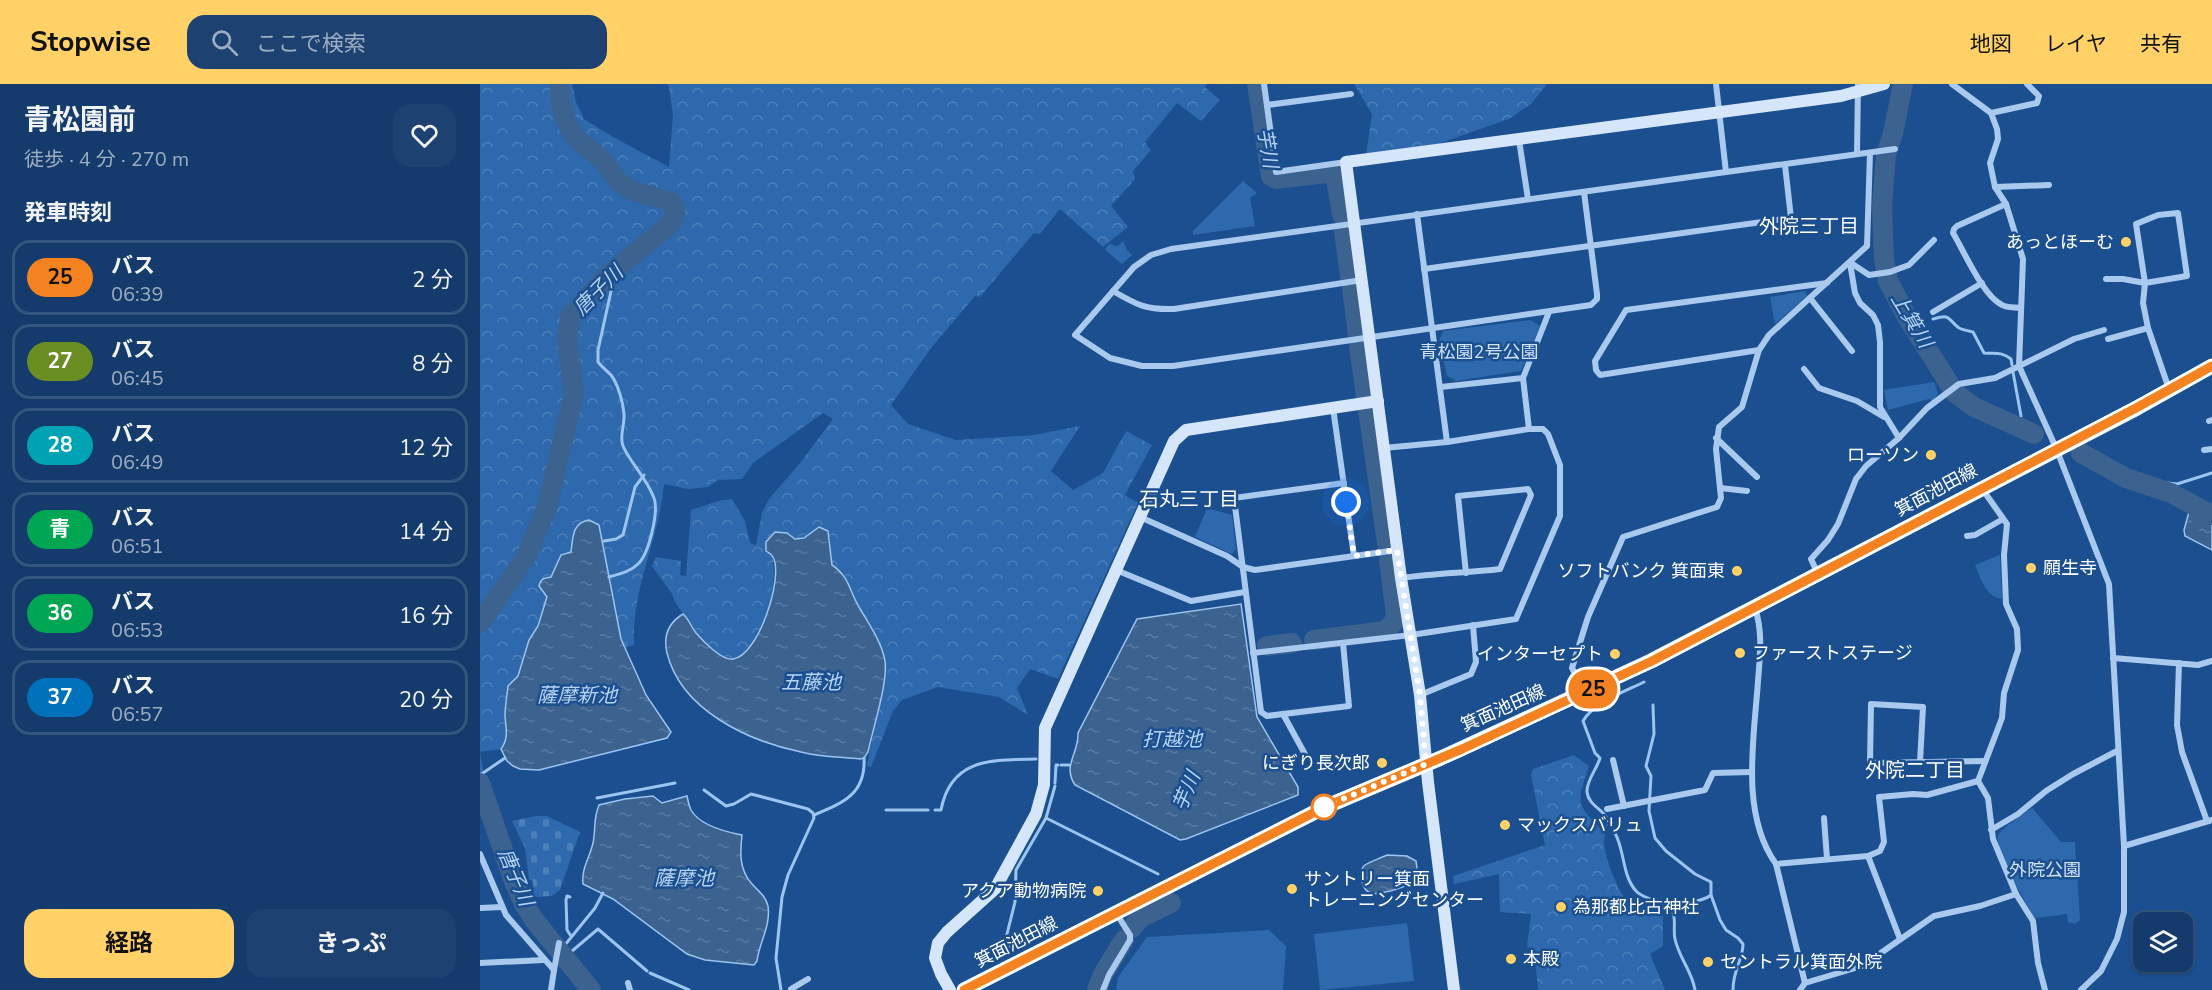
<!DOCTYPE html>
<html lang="ja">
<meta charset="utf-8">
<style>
:root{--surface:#143b6b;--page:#1d4271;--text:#f1f3f6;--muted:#9dadc1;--line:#33557e;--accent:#ffd166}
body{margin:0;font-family:"Nunito Sans","Noto Sans JP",sans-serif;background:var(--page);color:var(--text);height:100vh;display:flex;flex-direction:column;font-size:22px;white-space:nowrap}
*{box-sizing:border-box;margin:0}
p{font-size:20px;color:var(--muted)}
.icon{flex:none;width:33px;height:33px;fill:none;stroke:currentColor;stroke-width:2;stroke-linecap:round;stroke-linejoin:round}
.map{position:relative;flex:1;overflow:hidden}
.drawer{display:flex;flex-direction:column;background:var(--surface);width:480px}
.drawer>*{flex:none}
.badge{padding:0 12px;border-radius:20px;font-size:21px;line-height:39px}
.buttons{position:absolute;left:1653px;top:828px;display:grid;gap:12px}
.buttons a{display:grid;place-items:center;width:60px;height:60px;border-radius:12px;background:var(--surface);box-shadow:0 2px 4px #0004,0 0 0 2px var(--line);font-size:30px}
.you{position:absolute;width:30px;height:30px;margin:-15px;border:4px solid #fff;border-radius:50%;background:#1a73e8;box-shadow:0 0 0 9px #1a73e833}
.map>.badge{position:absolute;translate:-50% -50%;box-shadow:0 0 0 3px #fff}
h2{padding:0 24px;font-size:22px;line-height:54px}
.round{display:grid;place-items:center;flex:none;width:63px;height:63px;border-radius:18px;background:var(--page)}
.head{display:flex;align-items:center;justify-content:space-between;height:102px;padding:0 24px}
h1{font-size:28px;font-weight:700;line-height:45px}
.button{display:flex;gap:12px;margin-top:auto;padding:12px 24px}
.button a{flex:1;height:69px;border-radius:18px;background:var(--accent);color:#111;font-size:24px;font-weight:700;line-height:69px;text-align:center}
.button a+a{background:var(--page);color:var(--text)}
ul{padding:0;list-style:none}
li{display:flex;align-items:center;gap:18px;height:75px;margin:0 12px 9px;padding:0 12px;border:3px solid var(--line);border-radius:18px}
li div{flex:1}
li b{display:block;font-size:22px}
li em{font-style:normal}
li .badge{min-width:66px;font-weight:700;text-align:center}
header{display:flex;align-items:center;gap:36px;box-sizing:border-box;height:84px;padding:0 30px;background:var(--accent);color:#111}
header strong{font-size:28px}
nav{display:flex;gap:33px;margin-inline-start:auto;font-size:21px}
.search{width:420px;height:54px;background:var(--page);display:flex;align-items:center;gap:15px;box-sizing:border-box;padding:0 21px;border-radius:18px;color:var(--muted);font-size:22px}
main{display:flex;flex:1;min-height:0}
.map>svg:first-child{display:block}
</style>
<header>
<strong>Stopwise</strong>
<div class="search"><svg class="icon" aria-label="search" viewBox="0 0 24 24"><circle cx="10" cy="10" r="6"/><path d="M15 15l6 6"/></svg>ここで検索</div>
<nav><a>地図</a><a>レイヤ</a><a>共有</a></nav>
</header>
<main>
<section class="drawer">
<div class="head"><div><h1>青松園前</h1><p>徒歩 · 4 分 · 270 m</p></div><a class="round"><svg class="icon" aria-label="heart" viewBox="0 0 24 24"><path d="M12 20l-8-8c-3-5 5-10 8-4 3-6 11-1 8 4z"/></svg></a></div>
<h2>発車時刻</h2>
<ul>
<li><span class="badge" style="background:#f58220;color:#111">25</span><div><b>バス</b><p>06:39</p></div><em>2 分</em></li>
<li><span class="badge" style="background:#6b8e23;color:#fff">27</span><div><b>バス</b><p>06:45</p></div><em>8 分</em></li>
<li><span class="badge" style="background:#00a3b4;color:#fff">28</span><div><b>バス</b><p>06:49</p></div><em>12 分</em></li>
<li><span class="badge" style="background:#00a651;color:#fff">青</span><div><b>バス</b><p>06:51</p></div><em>14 分</em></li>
<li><span class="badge" style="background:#00a651;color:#fff">36</span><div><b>バス</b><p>06:53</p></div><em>16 分</em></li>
<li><span class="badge" style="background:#0072bc;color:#fff">37</span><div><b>バス</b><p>06:57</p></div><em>20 分</em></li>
</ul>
<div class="button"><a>経路</a><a>きっぷ</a></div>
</section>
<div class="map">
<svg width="1732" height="906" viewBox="0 0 1732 906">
<defs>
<pattern id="forest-crowns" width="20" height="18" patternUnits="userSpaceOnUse" patternTransform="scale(1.5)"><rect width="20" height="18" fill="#2e69ad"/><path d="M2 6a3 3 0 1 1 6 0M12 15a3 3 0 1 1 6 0" fill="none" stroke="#4d80b9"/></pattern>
<pattern id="cemetery-stones" width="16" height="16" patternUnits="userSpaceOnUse" patternTransform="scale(1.5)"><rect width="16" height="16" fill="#2e69ad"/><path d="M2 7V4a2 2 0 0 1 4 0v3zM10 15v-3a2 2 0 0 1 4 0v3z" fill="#4d80b9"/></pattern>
<pattern id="water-ripples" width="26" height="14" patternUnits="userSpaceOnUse" patternTransform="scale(1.5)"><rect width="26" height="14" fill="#3c6290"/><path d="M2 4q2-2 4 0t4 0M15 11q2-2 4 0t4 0" fill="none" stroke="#597aa1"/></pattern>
</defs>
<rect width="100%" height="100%" fill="#1b4f8f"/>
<!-- forest -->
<g fill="url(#forest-crowns)">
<path d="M0,0H92L96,18L104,35L133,53L189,83L193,31L189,3L187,0H727L725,3L740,16L721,37L697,19L665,58L671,66L653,87L655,95L631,122L648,143L623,163L580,125L560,150L554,149L500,213L495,212L451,264L411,321L428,340L476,356L554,351L600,342L571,387L593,406L623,389L646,347L672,361L645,411L658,419L578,595L550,585L537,604L548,631L519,613L458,603L422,616L413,627L391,683L387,682L405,587L403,569L388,537L378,521L363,488L352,481L350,453L330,450C318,458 308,452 295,448C288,454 286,457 286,467L293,471L294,491L290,525L271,561L257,574L252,575L241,573L217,550L195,518L192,510L172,482L176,473L201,477L200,491L206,492L211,426L238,417L252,415L265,437L270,459L276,461L282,429L289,415L320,379L353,335L343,329L273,379L262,395L238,396L228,403L208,405L184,400C179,457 152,501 154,561L144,564L141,555L119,441L93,450L91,468L81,471L71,494L62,508L67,513L58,542L49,556L38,592L28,602L25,633L27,650L26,659L21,665L0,668L6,703L0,707Z"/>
<polygon points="874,0 1067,0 1051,20 1029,35 952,62 886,71 892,30"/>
<path d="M1094,671L1109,682C1099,714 1093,718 1119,743L1128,740C1126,746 1124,752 1124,758C1124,771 1138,810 1149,818C1159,826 1173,825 1183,832V862L1170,870L1185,906H1058L1054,864L1047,863L1051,830L1020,828L1019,790L974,800L973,792L1065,761L1051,691L1053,685Z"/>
</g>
<!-- cemetery -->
<polygon fill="url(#cemetery-stones)" points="56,732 67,732 100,748 80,806 72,812 53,813 54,806 52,796 49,796 45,764 32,737"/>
<!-- park -->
<g fill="#2e69ad">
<polygon points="763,97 777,109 770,114 775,142 713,151 713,147"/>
<polygon points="643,157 647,166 652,171 642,180 625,166 629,160 638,162"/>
<polygon points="1325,207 1327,212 1295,240 1290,213"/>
<polygon points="1050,236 1060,242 1041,287 976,297 967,292 959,257 963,247"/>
<polygon points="1454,298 1458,310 1453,317 1449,315 1408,326 1404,306"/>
<polygon points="727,424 752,431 756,465 752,470 715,453"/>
<path d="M1520,471L1522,515C1505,512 1501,495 1495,481Z"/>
<path d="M1552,724L1581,758H1595L1600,836L1595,840L1588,838L1587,830L1555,834C1547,821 1511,762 1519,750C1524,742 1544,730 1552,724Z"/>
<polygon points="927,839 934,897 840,906 834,850"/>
<polygon points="789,846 806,862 803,906 636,906 638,893 667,853"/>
</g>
<!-- water -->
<g fill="url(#water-ripples)" stroke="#9cc4f0" stroke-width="1.5">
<polygon points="1709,428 1732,439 1732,466 1705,452 1704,446"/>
<path d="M109,436L119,441L141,555L166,611L191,648L187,654L59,686L40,685L33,682L27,677L21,665C29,654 26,645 25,632C25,622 27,612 28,602L38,592L49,556L58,542L67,513L59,502C61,494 64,494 71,493L81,471L91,468C93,453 92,439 109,436Z"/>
<path d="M339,443L348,447L352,481C369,492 369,506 379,523C388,539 402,558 405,577C408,599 393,644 388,668L384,674L380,675C361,673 340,673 321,668C268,657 201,626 187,569C183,552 188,539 203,530C209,535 211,543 216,549C223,557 242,577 253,575C278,572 304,494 293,473C292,470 289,469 286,467V458L295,448L307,449L315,455L324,454Z"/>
<path d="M761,520L777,633L818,703V711L706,755L700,756L595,701C582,681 599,670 598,649L657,535Z"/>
<path d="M173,712L182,719L207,712C208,717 209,722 211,726C220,742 246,748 262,751C260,768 259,786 272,800C279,808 285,811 288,822C291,842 279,859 277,877L274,881L225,876L207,870L133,815L103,800C101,785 110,773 113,759C116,745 113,735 119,721L145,715Z"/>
<path d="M907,771L927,772L936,777C941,799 929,802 910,807C905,808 896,811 891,809C882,807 877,787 885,781C889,778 901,774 907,771Z"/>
</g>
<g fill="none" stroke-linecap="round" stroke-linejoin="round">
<!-- stream -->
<g stroke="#9cc4f0" stroke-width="3">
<path d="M1453,235C1472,230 1466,234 1479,244C1483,246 1489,247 1493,248L1504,269C1514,270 1521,267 1531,275L1532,281"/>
<polyline points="1533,288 1541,332"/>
<polyline points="1542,340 1543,345"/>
<polyline points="1683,407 1688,399 1697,400 1732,389"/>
<polyline points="1719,432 1722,425"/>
<polyline points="1728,437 1732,431"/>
<polyline points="124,457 136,455 143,451 155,403 164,391"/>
<path d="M129,493C139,490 150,488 158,480C169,470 179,427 174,414C166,393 151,380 143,362C139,352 145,341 144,330C143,318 138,300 131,291C126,286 122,283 118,278V266L136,185"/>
<path d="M1164,598C1146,607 1113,619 1103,637L1115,669L1120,674C1117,685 1106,697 1107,708C1108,718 1117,723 1123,729C1128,735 1132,742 1135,749C1145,767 1142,793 1157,808C1166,817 1188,816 1193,828C1196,836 1193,847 1195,855C1199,874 1212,887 1215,906"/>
<path d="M1173,621L1174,650L1166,682L1171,692L1169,727L1175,754L1186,767L1215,790L1231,798V811L1240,836L1246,846L1258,854L1263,860C1263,876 1253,885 1253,906"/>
<polyline points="581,681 589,681"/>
<polyline points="0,691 25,674"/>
<polyline points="575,699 576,681 578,681"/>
<polyline points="224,706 246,722 254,720 271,710 328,725 333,729 334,734 308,791 302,813 296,874 301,906"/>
<polyline points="117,714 195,699"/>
<polyline points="406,726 448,726"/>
<path d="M455,726H461C471,673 513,676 556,675"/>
<path d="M334,731C363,719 386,710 384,674"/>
<polyline points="566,734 678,790"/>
<polyline points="90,813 87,812 86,816 87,846 91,852"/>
<path d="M1191,825C1203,816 1220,820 1231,811"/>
<polyline points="80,867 115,824 123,809"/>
<polyline points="532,867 526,854 535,818 536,786 566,734 575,702"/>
<polyline points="85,873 118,845 167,887"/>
<polyline points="170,889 209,906"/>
</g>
<!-- river -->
<g stroke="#3c6290" stroke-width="20">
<polyline points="777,0 791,92 796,95 855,88 862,131"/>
<polyline points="1423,0 1413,49 1406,71 1402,122 1404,175 1408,197 1427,233 1475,309 1494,323 1554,350"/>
<polyline points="864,147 870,193"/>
<polyline points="872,205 878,251"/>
<polyline points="879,263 907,459"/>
<polyline points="1601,369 1646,394 1691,409 1732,431"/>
<path d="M0,539L46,473L67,423L94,309L87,255L90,233L125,194L189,141C195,134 198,126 191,118C176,112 159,111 146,103C134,96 130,84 121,75C114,68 106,63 99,57C85,42 80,20 80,0"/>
<polyline points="834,556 905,547 914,538 916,531 909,476"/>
<polyline points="787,562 812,559"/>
<polyline points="0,699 33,795 44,820 55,837 111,906"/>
<polyline points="652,844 660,834 691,819"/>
<polyline points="617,906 622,892 644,856"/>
</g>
<!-- street -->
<g stroke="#a9c9ee" stroke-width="6">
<polyline points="784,0 796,88 866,78"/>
<polyline points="1236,0 1246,88"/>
<polyline points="1472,0 1511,29 1517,45 1518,55 1510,79 1515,103 1526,120 1543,175 1539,282 1576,364 1629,500 1644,762 1644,828 1637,855 1621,887 1601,906"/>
<polyline points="787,21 871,10"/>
<polyline points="1511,29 1557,19 1559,12 1547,0"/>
<polyline points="1039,56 1048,115"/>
<polyline points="1377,70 1378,0"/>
<polyline points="1515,103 1569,101"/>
<polyline points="1104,108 1117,210 1117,215 1111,221 693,282 662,282 630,274 595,251 654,183 671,171 691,165 1246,88 1415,65"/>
<path d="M1526,120L1477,142L1474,145L1473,149C1484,167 1503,212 1522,221C1527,224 1535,223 1541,224"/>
<polyline points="937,130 967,358"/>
<polyline points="1370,179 1375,209 1380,219 1393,231 1398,241 1400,258 1400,323 1419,354"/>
<polyline points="1371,179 1389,191 1410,188 1429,181 1454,156"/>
<polyline points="944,185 1311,134 1305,81"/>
<polyline points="1626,195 1643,195 1665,199 1707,192 1698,129 1678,131 1656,140 1665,199 1663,219 1668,244 1689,305"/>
<path d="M633,207C657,221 666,226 694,225L882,196"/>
<polyline points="1330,214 1372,267"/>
<polyline points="1453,228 1502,199"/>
<polyline points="1628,255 1668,244"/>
<polyline points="1279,266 1120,291 1116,286 1115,277 1146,226 1347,199"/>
<polyline points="1324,285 1339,304 1377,317 1404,333"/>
<polyline points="961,303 1043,294"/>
<polyline points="853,324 874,472"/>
<polyline points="1729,337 1732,336"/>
<polyline points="1049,345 1043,294 1069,228"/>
<polyline points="1236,354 1277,393"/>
<polyline points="1724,366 1732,365"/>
<polyline points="1240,404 1267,407"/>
<polyline points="1503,406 1527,440 1524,471 1526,520 1537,545 1538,566 1524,609 1522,634 1498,697 1508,714 1513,755 1536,810 1553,837 1558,879 1565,906"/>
<polyline points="660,433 747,472 763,483 775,486 917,466"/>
<polyline points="1487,452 1495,451 1523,435"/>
<polyline points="636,486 711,517 765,508"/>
<polyline points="1337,488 1331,475 1348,456 1358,440 1376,395 1386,382 1419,354 1447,324 1479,300 1515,294 1594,255 1624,246"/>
<path d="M922,494C955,489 987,489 1020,485L1051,411L1048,405L978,412L986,489"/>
<path d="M1275,524C1283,548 1280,572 1278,597C1274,655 1260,730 1296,780L1325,899L1320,906"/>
<polyline points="863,559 869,622 787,632 781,628 754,414 864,399"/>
<polyline points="773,569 931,551 1036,535 1080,432 1080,381 1068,350 1063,345 1049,345 967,358 904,364"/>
<polyline points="1633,574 1718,581 1732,577"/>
<polyline points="1699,579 1697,641 1702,668 1727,737"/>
<polyline points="1104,607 1092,584 1108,533 1143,453 1237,423 1241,414 1236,365 1239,343 1262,323 1279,266 1289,251 1387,162 1390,69"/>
<polyline points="940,611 991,590 996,578 993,541"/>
<polyline points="803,630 826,672"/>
<polyline points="1133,676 1144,722"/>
<polyline points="1440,678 1443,623 1391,620 1390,679 1505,677"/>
<polyline points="1127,725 1225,706 1233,689 1271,688"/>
<polyline points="1344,734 1347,775"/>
<polyline points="1511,746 1538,730 1566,707 1593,690 1637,667"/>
<polyline points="1644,762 1732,736"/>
<polyline points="0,770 26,831 74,886 71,906"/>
<polyline points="1388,772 1420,855"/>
<polyline points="1296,780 1388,772 1400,767 1404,758 1399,713 1433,710 1447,711 1498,697"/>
<polyline points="0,824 22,823"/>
<polyline points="0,879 64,876"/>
<polyline points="74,886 79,859"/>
<polyline points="148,899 150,906"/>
<polyline points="1325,899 1382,882 1454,832 1500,822 1536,810"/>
<polyline points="311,905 328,895"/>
<polyline points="623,906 629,891 650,856 650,851 636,829"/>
</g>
<!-- secondary -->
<g stroke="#d6e6fa" stroke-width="12">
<polyline points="470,906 461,890 455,874 458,859 467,848 515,805 556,730 564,701 565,644 694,357 706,346 898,317"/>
<polyline points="974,906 948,698 940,611 921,494 866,78 1361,12 1404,0"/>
</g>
<!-- primary -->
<polyline stroke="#f0f6ff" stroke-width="15" points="484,906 845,723 961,674 1171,577 1657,324 1732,282"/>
</g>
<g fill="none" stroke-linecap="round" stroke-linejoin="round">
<!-- line casing -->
<g stroke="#fff" stroke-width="14">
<polyline id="line" points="484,906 845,723 982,665 1172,577 1656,324 1732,282"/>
</g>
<!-- line -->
<use href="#line" stroke="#f58220" stroke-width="9"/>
<!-- walk -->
<polyline stroke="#fff" stroke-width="6" stroke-dasharray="0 10.8" points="844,723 946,680 940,611 917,466 874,472 866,418"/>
</g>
<!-- markers -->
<g fill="#ffd166" stroke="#1b4f8f" stroke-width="2">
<circle cx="1646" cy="158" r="6"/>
<circle cx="1451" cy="371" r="6"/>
<circle cx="1551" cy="484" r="6"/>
<circle cx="1257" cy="487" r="6"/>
<circle cx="1260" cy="569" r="6"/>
<circle cx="1135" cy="570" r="6"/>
<circle cx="902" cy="679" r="6"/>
<circle cx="1025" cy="741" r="6"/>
<circle cx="812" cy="805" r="6"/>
<circle cx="618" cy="807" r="6"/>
<circle cx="1081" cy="823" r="6"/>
<circle cx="1031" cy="875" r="6"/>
<circle cx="1228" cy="878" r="6"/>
</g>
<circle fill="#fff" stroke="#f58220" stroke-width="3" cx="844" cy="723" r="12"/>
<g text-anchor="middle" stroke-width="5" stroke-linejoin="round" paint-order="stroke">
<!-- poi labels -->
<g font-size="18" fill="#fff" stroke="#1b4f8f" text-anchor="start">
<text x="1634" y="164" text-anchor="end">あっとほーむ</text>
<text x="1439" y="377" text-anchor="end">ローソン</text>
<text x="1563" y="490">願生寺</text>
<text x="1245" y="493" text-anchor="end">ソフトバンク 箕面東</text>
<text x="1272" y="575">ファーストステージ</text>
<text x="1123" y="576" text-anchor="end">インターセプト</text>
<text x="890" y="685" text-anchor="end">にぎり長次郎</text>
<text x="1037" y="747">マックスバリュ</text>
<text x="824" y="801">サントリー箕面<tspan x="824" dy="21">トレーニングセンター</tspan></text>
<text x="606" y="813" text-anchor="end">アクア動物病院</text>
<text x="1093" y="829">為那都比古神社</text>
<text x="1043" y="881">本殿</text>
<text x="1240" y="884">セントラル箕面外院</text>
</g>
<!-- park labels -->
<g font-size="18" fill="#cfe3fa" stroke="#1b4f8f">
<text x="999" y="274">青松園2号公園</text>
<text x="1565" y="792">外院公園</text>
</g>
<!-- street labels -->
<g font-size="18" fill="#fff" stroke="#1b4f8f">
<text transform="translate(1456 406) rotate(-28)" y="6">箕面池田線</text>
<text transform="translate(1023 624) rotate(-24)" y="6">箕面池田線</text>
<text transform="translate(536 858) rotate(-27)" y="6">箕面池田線</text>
</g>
<!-- water labels -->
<g font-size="20" font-style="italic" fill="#b5d3f5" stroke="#1b4f8f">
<text transform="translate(788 64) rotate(80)" y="7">芋川</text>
<text transform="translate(118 206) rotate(-45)" y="7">唐子川</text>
<text transform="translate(1432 236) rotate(59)" y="7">上箕川</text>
<text x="331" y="605">五藤池</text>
<text x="97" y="618">薩摩新池</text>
<text x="692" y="662">打越池</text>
<text transform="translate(706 707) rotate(-67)" y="7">芋川</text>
<text transform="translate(36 793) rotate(67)" y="7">唐子川</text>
<text x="204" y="801">薩摩池</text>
</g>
<!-- neighbourhood labels -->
<g font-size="20" fill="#fff" stroke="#1b4f8f">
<text x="1329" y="149">外院三丁目</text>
<text x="709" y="422">石丸三丁目</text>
<text x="1435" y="693">外院二丁目</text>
</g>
</g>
</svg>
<div class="buttons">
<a><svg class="icon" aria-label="layers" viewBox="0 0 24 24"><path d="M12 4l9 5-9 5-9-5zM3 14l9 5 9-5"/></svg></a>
</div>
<div class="you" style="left:866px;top:418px"></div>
<b class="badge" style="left:1113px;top:605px;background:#f58220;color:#111">25</b>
</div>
</main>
